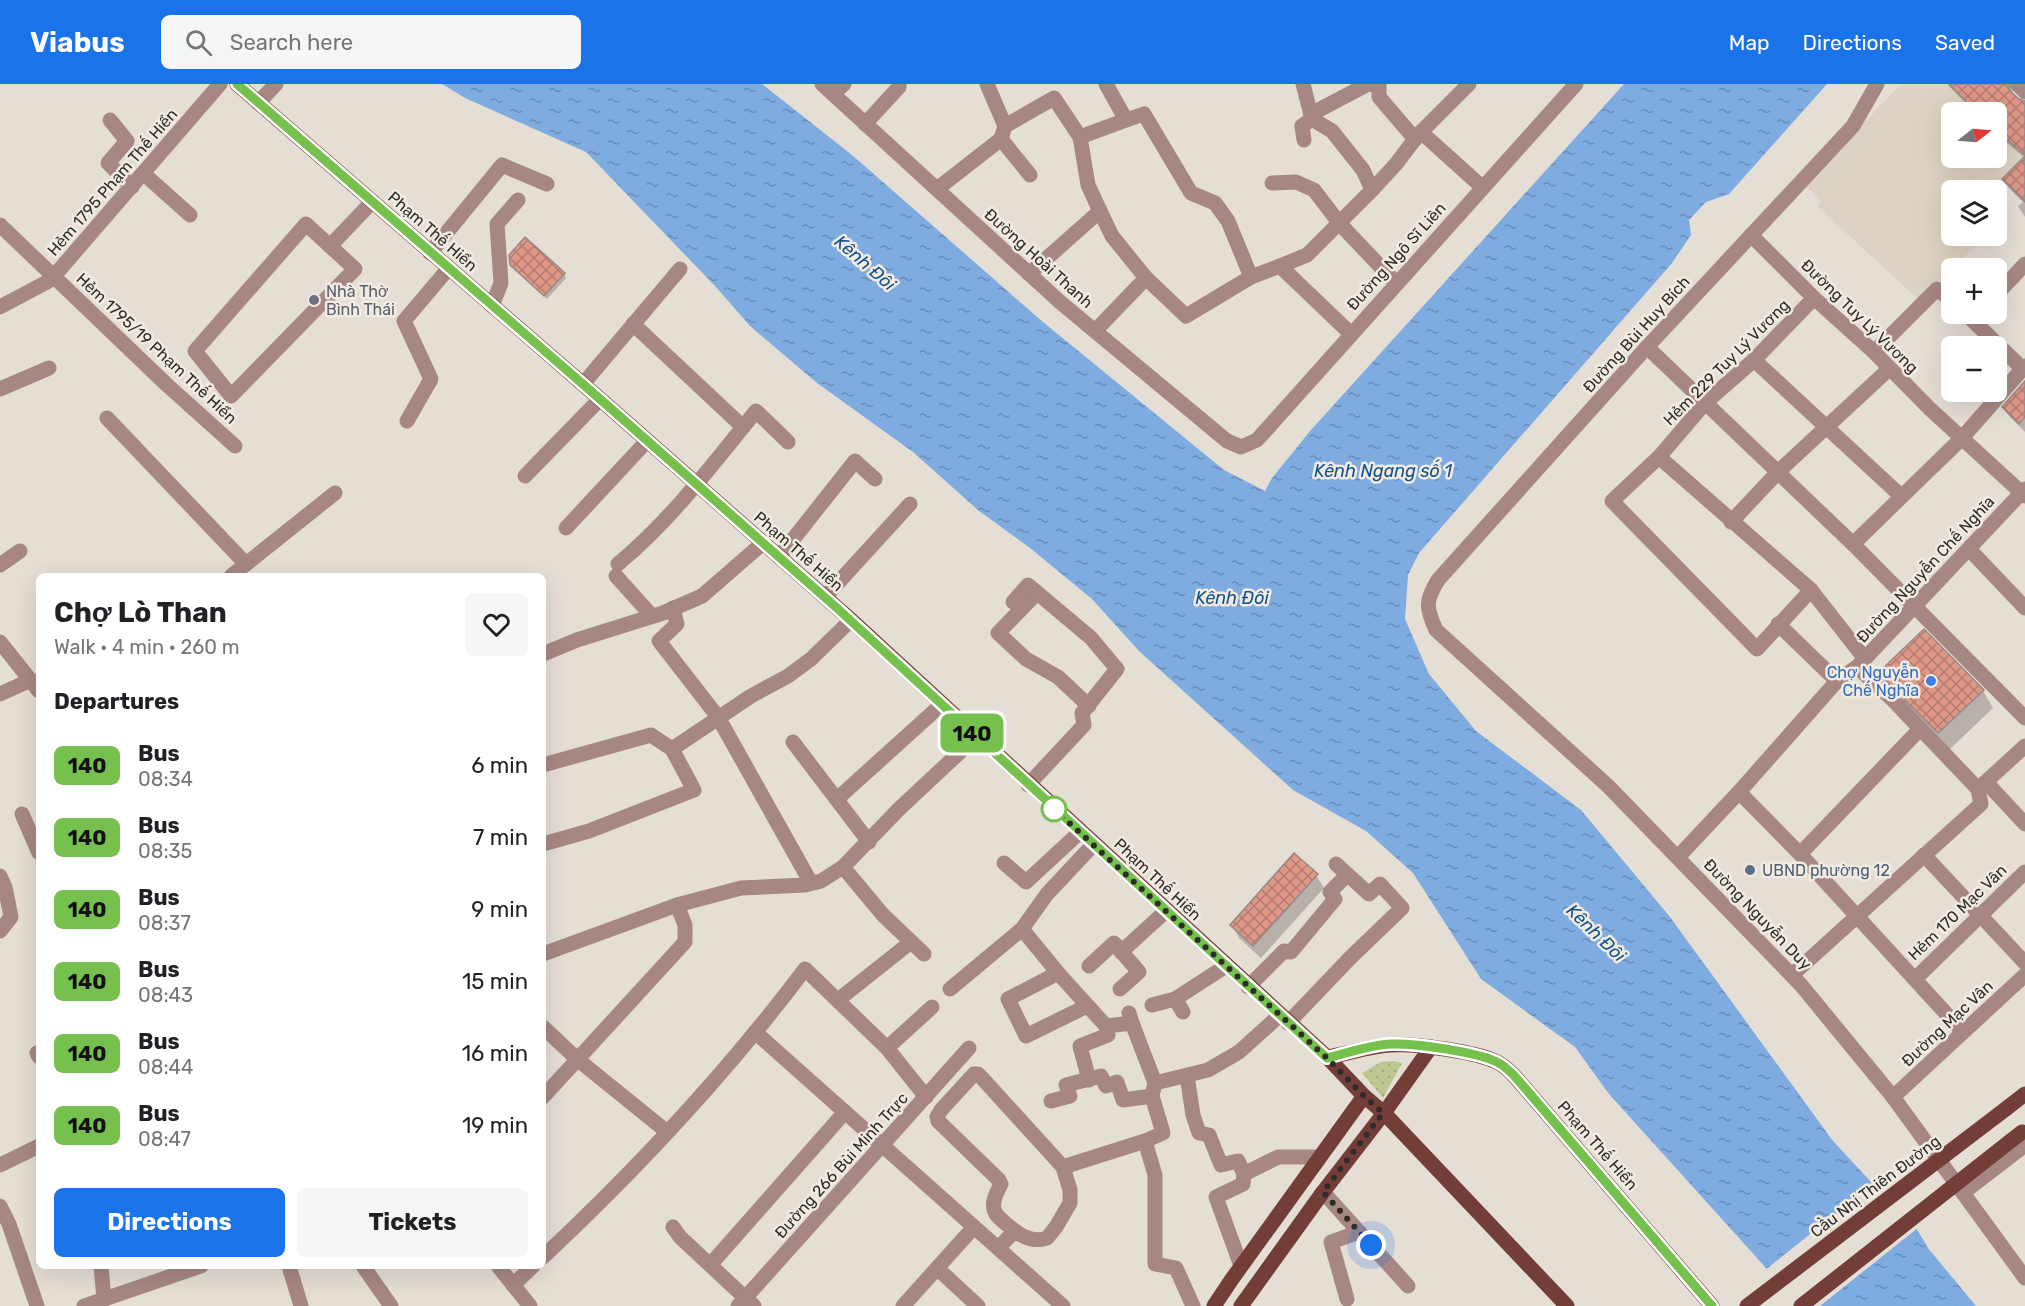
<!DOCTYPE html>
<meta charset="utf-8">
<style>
:root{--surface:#fff;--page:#f6f6f6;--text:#202124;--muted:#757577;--accent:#1a73e8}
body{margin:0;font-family:Rubik,sans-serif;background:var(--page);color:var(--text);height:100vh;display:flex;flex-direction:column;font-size:22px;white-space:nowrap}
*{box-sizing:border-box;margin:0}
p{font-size:20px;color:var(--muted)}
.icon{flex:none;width:33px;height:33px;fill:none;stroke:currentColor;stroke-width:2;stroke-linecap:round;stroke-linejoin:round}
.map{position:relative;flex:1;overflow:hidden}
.details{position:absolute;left:36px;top:489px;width:510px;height:696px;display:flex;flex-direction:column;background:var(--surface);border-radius:9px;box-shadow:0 6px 24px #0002}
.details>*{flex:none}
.badge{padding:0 12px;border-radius:9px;font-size:21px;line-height:39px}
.needle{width:39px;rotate:73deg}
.tools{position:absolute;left:1941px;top:18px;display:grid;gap:12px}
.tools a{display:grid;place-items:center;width:66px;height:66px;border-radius:9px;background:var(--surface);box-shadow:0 6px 24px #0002;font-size:30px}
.you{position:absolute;width:30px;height:30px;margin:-15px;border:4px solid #fff;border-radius:50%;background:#1a73e8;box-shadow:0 0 0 9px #1a73e833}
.map>.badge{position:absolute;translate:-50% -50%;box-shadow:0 0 0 3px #fff}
h2{padding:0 18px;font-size:22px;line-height:54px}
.round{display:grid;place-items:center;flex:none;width:63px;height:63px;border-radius:9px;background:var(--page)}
.head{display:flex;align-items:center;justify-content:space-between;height:102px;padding:0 18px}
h1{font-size:28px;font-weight:700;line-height:45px}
.cta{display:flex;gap:12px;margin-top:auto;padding:12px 18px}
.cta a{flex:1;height:69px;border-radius:9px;background:var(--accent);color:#fff;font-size:24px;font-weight:700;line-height:69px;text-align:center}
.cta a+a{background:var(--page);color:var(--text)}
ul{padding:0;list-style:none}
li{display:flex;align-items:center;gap:18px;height:72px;padding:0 18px}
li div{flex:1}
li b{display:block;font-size:22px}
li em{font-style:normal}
li .badge{min-width:66px;font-weight:700;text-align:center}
header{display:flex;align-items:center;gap:36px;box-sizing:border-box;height:84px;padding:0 30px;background:var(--accent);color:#fff}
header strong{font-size:28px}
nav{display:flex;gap:33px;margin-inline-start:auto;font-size:21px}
.search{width:420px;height:54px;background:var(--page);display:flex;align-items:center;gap:15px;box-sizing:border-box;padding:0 21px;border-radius:9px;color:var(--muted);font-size:22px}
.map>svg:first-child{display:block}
</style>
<header>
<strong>Viabus</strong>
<div class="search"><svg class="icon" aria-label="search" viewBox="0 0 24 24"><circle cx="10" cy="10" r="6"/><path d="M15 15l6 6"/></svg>Search here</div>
<nav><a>Map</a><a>Directions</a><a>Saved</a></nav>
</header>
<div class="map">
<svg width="2025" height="1222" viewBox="0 0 2025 1222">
<defs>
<pattern id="grass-dots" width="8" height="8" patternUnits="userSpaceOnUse" patternTransform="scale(1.5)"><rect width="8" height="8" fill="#bdc891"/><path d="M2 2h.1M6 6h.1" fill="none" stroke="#a3ac7d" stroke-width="1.8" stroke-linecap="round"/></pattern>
<pattern id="water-ripples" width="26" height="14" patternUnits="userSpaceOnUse" patternTransform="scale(1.5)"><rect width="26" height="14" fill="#7face0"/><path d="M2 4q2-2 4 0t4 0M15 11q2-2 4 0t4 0" fill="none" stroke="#688cb6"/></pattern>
<pattern id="building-cross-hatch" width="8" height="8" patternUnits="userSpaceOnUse" patternTransform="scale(1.5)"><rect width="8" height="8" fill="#df9787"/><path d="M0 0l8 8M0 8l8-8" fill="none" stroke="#b57b6e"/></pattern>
</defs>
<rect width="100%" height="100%" fill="#e5ded5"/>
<!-- built -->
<polygon fill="#ddd3c4" points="1901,0 1949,0 1976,28 1952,28 1952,74 1996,74 1997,47 2025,71 1992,106 1952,106 1952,152 1986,152 1919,216 1817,122 1821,117 1805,101"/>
<!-- grass -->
<polygon fill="url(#grass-dots)" points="1394,977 1402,979 1383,1014 1362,989 1381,978"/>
<!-- water -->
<polygon fill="url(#water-ripples)" points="442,0 762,0 852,71 1043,238 1224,386 1265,407 1272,394 1311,346 1624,0 1827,0 1729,110 1706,118 1689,136 1691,151 1672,179 1419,469 1408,491 1405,535 1429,590 1476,647 1581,726 1670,833 1833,1057 1897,1126 1915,1142 1928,1164 1976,1222 1798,1222 1795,1216 1609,1010 1575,963 1481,895 1413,789 1366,747 1293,706 1139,567 1092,515 1030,464 979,427 913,368 817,299 750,242 716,203 586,68 465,14"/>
<!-- pier -->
<polygon fill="#e5ded5" points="1875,1098 1919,1143 1820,1222 1795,1222 1793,1217 1764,1187"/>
<!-- shadow -->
<g fill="#0003">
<polygon points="1947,0 2018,0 2014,2 2012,11 2018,17 2025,18 2025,74 1996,50 1996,28 1974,28"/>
<polygon points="2025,74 2025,133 2018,122 2023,118 2009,104 2004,95"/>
<polygon points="511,181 564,190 566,194 547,215"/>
<polygon points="2025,300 2025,348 2009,332 2004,324"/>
<polygon points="1879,589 1983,607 1993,624 1949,666 1890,606"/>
<polygon points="1316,791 1324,804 1261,874 1239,854 1232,841"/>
</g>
<!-- building -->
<g fill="url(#building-cross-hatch)" stroke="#958a87" stroke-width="1.5">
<polygon points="1949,0 2008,0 2010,7 2019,15 2025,17 2025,71 1996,47 1996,28 1976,28"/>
<polygon points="2025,72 2025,118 2002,95"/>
<polygon points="525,153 565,189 544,212 510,181 509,171"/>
<polygon points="2025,297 2025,333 2019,340 2002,323"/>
<polygon points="1924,545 1984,606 1938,649 1878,589"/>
<polygon points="1294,769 1318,790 1253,862 1230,841"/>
</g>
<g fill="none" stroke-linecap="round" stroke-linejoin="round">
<!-- minor -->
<g stroke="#a78783" stroke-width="15">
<polyline points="822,0 1060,218 1227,357 1241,363 1257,356 1576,0"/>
<polyline points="987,0 1005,42"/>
<polyline points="1303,0 1312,35 1332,47 1363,86 1372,106 1396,80 1415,55"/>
<polyline points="1379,0 1379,13 1415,55 1421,48 1482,103"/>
<path d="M1877,0L1853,42L1647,263L1438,496C1425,517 1426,524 1436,546L1608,702L1801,901L1893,1013L2025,1194"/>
<polyline points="2017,0 2025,8"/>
<polyline points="833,10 844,0"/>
<polyline points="258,19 276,0"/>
<polyline points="1311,30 1368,0 1378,1"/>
<polyline points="110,36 127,57 108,79 132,103"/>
<polyline points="1126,36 1144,30 1191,109 1215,119 1228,137 1251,193 1280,182 1351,250"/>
<polyline points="865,40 899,3 899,0"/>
<polyline points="1421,48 1469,0"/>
<polyline points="1080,53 1126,36 1106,0"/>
<polyline points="1001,55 1030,91"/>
<polyline points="1304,56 1302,42 1312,35"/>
<polyline points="144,90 190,131"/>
<polyline points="1272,99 1296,98 1314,106 1340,140 1396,199"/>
<polyline points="937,105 1001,55 1005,42 1054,14 1080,53 1088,101 1100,127 1029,190"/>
<polygon points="306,140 355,185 231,312 195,267"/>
<polyline points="0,141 166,300 235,362"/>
<polyline points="1751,151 1814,214 1874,268 1930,325 2025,412"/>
<polyline points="330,162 372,118"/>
<polyline points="430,169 502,81 547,100"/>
<polyline points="1280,182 1307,171 1372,106"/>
<polyline points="1146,194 1186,232 1251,193"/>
<polyline points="1996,211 2025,180"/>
<polyline points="492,222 501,199 497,140 518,116"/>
<polyline points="0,223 47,198 54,192 220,0"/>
<polyline points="1966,230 2023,285"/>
<polyline points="633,240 743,343"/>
<polyline points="1095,247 1146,194 1112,152 1100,127"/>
<polyline points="1647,263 1853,460 2025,634"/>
<polyline points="1874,268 1937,205 1952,217"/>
<polyline points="1754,276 1901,412"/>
<polyline points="583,300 680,185"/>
<polyline points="0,305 49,284"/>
<polyline points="107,334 246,480"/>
<polyline points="407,337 431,295 404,237 448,185"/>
<polyline points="1659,373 1811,506 1865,575"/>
<polyline points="525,392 600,315"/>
<polyline points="1731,438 1779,387 1889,285"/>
<polyline points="566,444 647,357"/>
<polyline points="1853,460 1962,354 2025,282"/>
<polyline points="1969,465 2025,524"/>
<polyline points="779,473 855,377 875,395"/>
<path d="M618,480C671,436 713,380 756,327L788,358"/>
<polyline points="0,481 20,467"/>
<polyline points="231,492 335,409"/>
<polyline points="616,492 652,532"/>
<polyline points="1811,506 1757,565 1612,417 1659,373 1706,318 1754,276 1814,214"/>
<polyline points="1037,509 998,549 1026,575 1058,593 1089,622"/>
<polyline points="825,513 910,420"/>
<polyline points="1013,518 1028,501 1091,554 1117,585 1082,629 1084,641 1028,701"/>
<polyline points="673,524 677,540 659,557 718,633 811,799"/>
<polyline points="1778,540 1837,597"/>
<polyline points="0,558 39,607"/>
<polyline points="543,570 577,556 663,529 702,512 763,459"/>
<polyline points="1857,583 1893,616 1978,705"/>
<polyline points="0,610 31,596"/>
<polyline points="793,658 869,758"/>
<polyline points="672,665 751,612 788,592 811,575 851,536"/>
<polyline points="543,681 651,651 672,665 694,706 589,747 543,760"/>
<polyline points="1986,698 2025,740"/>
<polyline points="1739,708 1800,770 1963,948"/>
<polyline points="837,715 941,621"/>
<polyline points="22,730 39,769"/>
<polyline points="1800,770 1920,645"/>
<polyline points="1924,771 2025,879"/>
<polyline points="1678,773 1739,708 1837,597 1857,583 2025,405"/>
<polyline points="1004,779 1026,798 1080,748"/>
<polyline points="843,783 883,831 924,870"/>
<polyline points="0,792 5,803 11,833 0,847"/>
<polyline points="1022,845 1058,889 1106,942 1132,939 1129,929"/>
<polyline points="1121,868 1166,827"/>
<polyline points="543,870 677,821 741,804 805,801 821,797 843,783 899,725 976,653"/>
<polyline points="1089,882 1114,859 1139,888 1120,905"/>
<polyline points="1058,889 1008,915 1026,952 1087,922"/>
<polyline points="1792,891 1981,720 1978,705 2025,662"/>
<polyline points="1915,895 2025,788"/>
<polyline points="1248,903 1284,867 1291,868 1335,815 1330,808 1347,791"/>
<polyline points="950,905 1022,845 1047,810 1093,761"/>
<polyline points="1175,915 1183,928"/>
<polyline points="838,916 911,858"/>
<polyline points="1152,921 1175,915 1226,882"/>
<polyline points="1132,939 1155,999"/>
<polyline points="1288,939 1350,874 1402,824 1380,800 1369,810 1336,780"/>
<polyline points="543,943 577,975 666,1047"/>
<polyline points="755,948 1063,1222"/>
<polyline points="39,968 37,969 39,973"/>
<polyline points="1187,992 1193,1031 1199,1049 1209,1051 1221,1081 1238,1077 1244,1090 1243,1100 1216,1113 1241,1182"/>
<polyline points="1089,996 1080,962 1108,951 1106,942"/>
<polyline points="1155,999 1152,1012 1163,1049 1145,1057 1155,1091 1155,1180 1176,1184 1193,1222"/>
<polyline points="1155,999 1208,986 1239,968 1280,931"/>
<polyline points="543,1013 685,858 685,841 677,821"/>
<polyline points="926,1013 887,964 932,923"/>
<polyline points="1893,1013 2025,891"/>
<polyline points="1051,1017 1070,1012 1066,1001 1101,992 1106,1002 1117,998 1123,1016 1152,1012"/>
<polyline points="0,1081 39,1062"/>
<polyline points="1063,1083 1145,1057"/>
<polyline points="1244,1090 1278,1073 1319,1073"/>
<polyline points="1323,1108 1408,1202"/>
<polyline points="1964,1108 2025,1061"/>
<polyline points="0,1122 9,1140 37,1222"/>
<polyline points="673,1143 680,1153 754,1222"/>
<path d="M998,1164L1015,1147C1024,1154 1036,1158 1047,1154L1056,1143L1070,1119V1106L1063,1083L982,994L978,990H974L941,1026L937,1033L938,1037L999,1096L1001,1100C987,1126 993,1130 1015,1147"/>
<path d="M543,1173C636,1086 728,987 805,885L887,964"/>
<polyline points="710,1181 845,1028"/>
<polyline points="101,1182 104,1215"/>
<polyline points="289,1182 301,1222"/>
<polyline points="363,1182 391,1222"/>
<polyline points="498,1182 530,1222"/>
<polyline points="937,1184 978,1222"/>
<polyline points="513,1201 533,1182"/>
<polyline points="1347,1215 1331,1158 1359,1148"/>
<polyline points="84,1222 201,1182"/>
<polyline points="738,1222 969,964"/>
<polyline points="903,1222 974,1143"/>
</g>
<!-- major -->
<g stroke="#743e38" stroke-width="15">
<polyline points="237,0 600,315 851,536 1327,973 1364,1012 1384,1029 1567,1222"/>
<path d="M1327,973C1348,970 1369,962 1391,961C1415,959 1476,968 1497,978C1505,982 1512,989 1518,996L1712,1222"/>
<polyline points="2007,1024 2025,1010"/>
<polyline points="1214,1222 1232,1195 1364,1012"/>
<polyline points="1241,1222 1323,1108 1384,1029 1431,963"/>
</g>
<!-- major-bridge -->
<g stroke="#743e38" stroke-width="15">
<polyline points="1747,1222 2007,1024"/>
<polyline points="1801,1222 2022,1048"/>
</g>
</g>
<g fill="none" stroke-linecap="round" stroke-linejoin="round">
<!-- line casing -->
<g stroke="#fff" stroke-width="14">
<path id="line" d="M237,0L600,315L838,525L1327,974C1348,969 1369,961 1391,960C1415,959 1476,968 1497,978C1505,982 1512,989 1518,996L1712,1222"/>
</g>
<!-- line -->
<use href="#line" stroke="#76c04d" stroke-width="9"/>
<!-- walk -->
<polyline stroke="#2e2c28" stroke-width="6" stroke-dasharray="0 10.8" points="1054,725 1327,974 1364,1012 1383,1029 1323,1108 1371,1161"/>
</g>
<!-- markers -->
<circle fill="#6b7280" stroke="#f2ebe2" stroke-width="2" cx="314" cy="216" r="6"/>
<circle fill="#3f7fe0" stroke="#f2ebe2" stroke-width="2" cx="1931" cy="597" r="6"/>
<circle fill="#fff" stroke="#76c04d" stroke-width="3" cx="1054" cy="725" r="12"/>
<circle fill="#5c6f8a" stroke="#f2ebe2" stroke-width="2" cx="1750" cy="786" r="6"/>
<g text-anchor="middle" stroke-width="5" stroke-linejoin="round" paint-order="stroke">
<!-- street labels -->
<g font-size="16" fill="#2e2c28" stroke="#f2ebe2">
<text transform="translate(112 98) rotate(-49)" y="6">Hẻm 1795 Phạm Thế Hiển</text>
<text transform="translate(433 147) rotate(41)" y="6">Phạm Thế Hiển</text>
<text transform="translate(1396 172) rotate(-48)" y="6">Đường Ngô Sĩ Liên</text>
<text transform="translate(1039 174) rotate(42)" y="6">Đường Hoài Thanh</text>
<text transform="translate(1860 232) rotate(44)" y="6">Đường Tuy Lý Vương</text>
<text transform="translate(1636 250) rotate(-48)" y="6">Đường Bùi Huy Bích</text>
<text transform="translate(157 264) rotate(43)" y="6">Hẻm 1795/19 Phạm Thế Hiển</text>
<text transform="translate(1726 278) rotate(-45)" y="6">Hẻm 229 Tuy Lý Vương</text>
<text transform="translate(799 467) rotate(41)" y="6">Phạm Thế Hiển</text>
<text transform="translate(1925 485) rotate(-47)" y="6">Đường Nguyễn Chế Nghĩa</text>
<text transform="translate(1158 795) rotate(43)" y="6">Phạm Thế Hiển</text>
<text transform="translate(1957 828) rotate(-44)" y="6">Hẻm 170 Mạc Vân</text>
<text transform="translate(1758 830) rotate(46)" y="6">Đường Nguyễn Duy</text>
<text transform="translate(1947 939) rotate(-43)" y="6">Đường Mạc Vân</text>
<text transform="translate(1598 1061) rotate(49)" y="6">Phạm Thế Hiển</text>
<text transform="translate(841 1081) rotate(-48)" y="6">Đường 266 Bùi Minh Trực</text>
<text transform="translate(1875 1102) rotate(-37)" y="6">Cầu Nhị Thiên Đường</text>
</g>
<!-- worship labels -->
<g font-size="16" fill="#5b616d" stroke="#f2ebe2" text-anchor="start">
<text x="326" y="213">Nhà Thờ<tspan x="326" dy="18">Bình Thái</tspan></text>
</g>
<!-- shop labels -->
<g font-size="16" fill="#366cbe" stroke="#f2ebe2" text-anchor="end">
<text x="1919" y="594">Chợ Nguyễn<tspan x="1919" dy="18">Chế Nghĩa</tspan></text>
</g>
<!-- service labels -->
<g font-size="16" fill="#4e5e75" stroke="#f2ebe2" text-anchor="start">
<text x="1762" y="792">UBND phường 12</text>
</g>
<!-- water labels -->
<g font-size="18" font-style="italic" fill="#135291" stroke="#f2ebe2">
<text transform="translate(865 179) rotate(41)" y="6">Kênh Đôi</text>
<text x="1383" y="393">Kênh Ngang số 1</text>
<text x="1232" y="520">Kênh Đôi</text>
<text transform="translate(1596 849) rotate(44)" y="6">Kênh Đôi</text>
</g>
</g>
</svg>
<div class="tools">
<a><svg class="needle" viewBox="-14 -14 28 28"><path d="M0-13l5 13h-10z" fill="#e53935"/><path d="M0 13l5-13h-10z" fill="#757577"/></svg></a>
<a><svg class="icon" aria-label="layers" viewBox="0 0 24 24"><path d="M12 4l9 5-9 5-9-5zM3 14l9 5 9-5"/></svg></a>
<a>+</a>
<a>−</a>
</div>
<div class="you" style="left:1371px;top:1161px"></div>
<b class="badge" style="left:972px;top:649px;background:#76c04d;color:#111">140</b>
<section class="details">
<div class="head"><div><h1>Chợ Lò Than</h1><p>Walk · 4 min · 260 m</p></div><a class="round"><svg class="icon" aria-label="heart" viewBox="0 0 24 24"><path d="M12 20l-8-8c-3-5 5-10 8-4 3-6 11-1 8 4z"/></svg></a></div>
<h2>Departures</h2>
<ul>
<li><span class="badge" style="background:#76c04d;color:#111">140</span><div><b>Bus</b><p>08:34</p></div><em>6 min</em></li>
<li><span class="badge" style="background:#76c04d;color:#111">140</span><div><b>Bus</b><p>08:35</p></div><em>7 min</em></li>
<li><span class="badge" style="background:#76c04d;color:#111">140</span><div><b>Bus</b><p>08:37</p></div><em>9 min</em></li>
<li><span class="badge" style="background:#76c04d;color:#111">140</span><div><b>Bus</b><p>08:43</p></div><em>15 min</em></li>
<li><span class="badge" style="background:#76c04d;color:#111">140</span><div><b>Bus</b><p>08:44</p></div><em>16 min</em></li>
<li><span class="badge" style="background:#76c04d;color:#111">140</span><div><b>Bus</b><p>08:47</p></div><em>19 min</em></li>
</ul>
<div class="cta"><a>Directions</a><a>Tickets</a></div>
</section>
</div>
